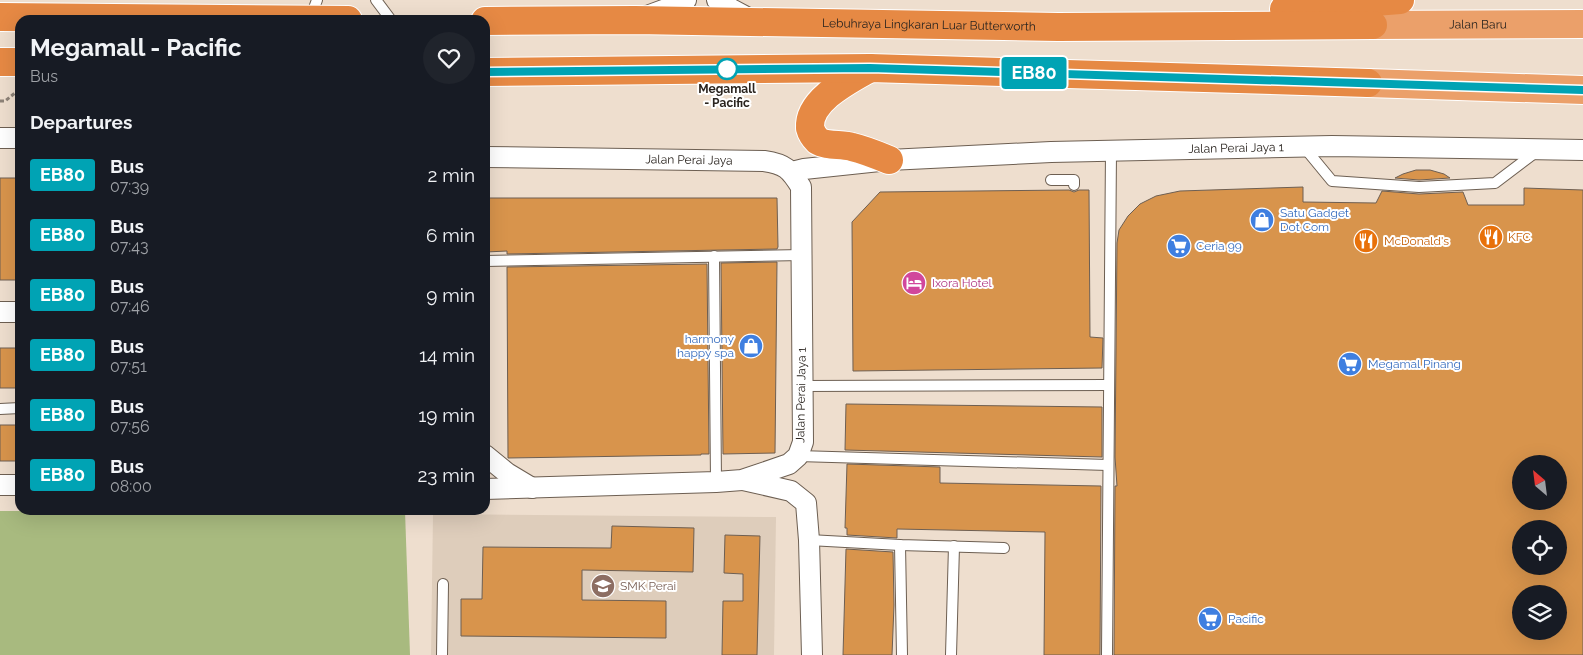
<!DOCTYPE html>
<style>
:root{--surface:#171b24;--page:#20242c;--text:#f1f3f6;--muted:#9ea1a6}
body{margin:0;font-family:Raleway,sans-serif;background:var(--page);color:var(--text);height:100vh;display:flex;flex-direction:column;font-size:19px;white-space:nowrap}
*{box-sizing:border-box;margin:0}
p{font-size:16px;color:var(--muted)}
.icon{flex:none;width:28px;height:28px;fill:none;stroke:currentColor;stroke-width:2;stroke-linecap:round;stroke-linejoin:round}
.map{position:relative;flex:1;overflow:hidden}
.sheet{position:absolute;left:15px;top:15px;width:475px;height:500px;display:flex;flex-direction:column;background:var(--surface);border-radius:15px;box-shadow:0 5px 20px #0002}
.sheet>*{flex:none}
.badge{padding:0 10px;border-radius:4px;font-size:18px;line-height:32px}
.needle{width:32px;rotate:332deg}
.buttons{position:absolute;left:1512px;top:455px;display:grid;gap:10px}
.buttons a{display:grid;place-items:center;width:55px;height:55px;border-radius:50%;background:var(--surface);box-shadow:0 5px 20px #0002;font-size:25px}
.map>.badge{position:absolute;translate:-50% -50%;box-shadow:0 0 0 2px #fff}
h2{padding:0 15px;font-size:19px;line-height:45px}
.round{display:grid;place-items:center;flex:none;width:52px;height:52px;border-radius:26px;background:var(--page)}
.head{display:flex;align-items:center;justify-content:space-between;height:85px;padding:0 15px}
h1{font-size:24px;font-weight:700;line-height:38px}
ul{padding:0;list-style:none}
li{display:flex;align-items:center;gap:15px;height:60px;padding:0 15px}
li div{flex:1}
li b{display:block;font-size:19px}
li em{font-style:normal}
li .badge{min-width:55px;font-weight:700;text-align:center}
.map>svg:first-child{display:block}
</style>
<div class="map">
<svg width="1583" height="655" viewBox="0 0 1583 655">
<rect width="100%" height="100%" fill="#eedece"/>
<!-- education -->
<polygon fill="#decdbb" points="433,514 776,517 774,655 431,655"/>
<!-- green -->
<polygon fill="#a8ba7f" points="0,511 405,511 410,655 0,655"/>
<!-- building -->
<g fill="#d8944c" stroke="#6e5f52" fill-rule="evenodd">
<polygon points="1416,170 1430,170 1444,174 1450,178 1419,180 1395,178 1403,174"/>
<rect x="0" y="178" width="20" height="102"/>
<path d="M1303,187V202L1376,203L1382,191L1419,194L1463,192L1468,205H1524V188L1583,190V655H1114L1115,486H1117L1115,457L1117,243L1119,230L1128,216L1140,204L1156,196L1180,191ZM1521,464H1559V501H1521ZM1521,529H1559V566H1521ZM1521,594H1559V631H1521Z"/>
<polygon points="1069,190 1074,192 1079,190 1089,190 1090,337 1103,338 1102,368 853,371 852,222 880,192"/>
<polygon points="486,198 777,198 778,247 777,249 507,254 507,251 486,252"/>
<polygon points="777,262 775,453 723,454 721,263"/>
<polygon points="707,264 709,454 701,454 701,455 508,458 507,267"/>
<rect x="0" y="348" width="20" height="40"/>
<polygon points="846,404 1102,407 1102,457 845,450"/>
<rect x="0" y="425" width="20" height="36"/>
<polygon points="847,464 940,467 940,483 1101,486 1100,655 1044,655 1045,532 897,529 897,538 847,535 847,528 845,528"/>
<polygon points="612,526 694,528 693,572 582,570 582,600 666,601 666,638 461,636 461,599 482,599 483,547 611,548"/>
<polygon points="725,535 760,536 757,655 722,655 723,601 743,601 743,574 724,573"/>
<polygon points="846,549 893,552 894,605 892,655 843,655"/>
</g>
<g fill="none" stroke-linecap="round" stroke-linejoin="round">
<!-- service casing -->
<g stroke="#6d5f52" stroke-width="12">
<g id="service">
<polyline points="376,0 391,20"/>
<polyline points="310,19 317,0"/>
<polyline points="1304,147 1332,181 1419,187 1495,183 1536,152"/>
<polyline points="1051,180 1074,180 1074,185"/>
<polyline points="714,256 716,482"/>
<polyline points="485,261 802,255"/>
<polyline points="802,386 1109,385"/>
<polyline points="0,409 20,408"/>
<polyline points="798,456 1108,465"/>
<polyline points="809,540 900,545 1004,548"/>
<polyline points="900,545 902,655"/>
<polyline points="442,655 443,584"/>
<polyline points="951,655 954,546"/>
<polyline points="1107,655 1111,151"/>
</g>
</g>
<!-- minor casing -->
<g stroke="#6d5f52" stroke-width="22">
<g id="minor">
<polyline points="717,0 722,4 752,20"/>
<polyline points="647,16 674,6 686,0"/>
<polyline points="0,138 20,138"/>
<path id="s1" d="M485,157L764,161C785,164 790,169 801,187L803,442L798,456L789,464L742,480L716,482L485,489"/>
<path id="s2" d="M792,172L804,169L889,160L1051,152L1332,146L1583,150"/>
<polyline points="0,312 20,312"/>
<polyline points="485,455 507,473 532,488"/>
<polyline points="743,480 791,491 806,503 809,540 812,655"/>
<polyline points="0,485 20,485"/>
</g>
</g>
<!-- trunk casing -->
<g stroke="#fff" stroke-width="30">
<g id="trunk">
<path id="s3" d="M1373,25L1583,24"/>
<polyline points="1368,83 1583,90"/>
</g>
</g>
<!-- motorway casing -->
<g stroke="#fff" stroke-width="30">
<g id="motorway">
<polyline points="1284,9 1400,0"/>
<polyline points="0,17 348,20"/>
<path id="s4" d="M485,21L635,20L1058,27L1373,25"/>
<polyline points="0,62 20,62"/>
<path d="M870,68C849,80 808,100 810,128C811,132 815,138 818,141C826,146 843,144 852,147C865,150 877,155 889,160"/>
<polyline points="485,72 870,68 1368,83"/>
</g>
</g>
<!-- path -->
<polyline stroke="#8d8277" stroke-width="3" stroke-dasharray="4 2.5" stroke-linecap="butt" points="0,101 5,101 20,89"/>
<!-- service -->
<use href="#service" stroke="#fff" stroke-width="10"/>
<!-- minor -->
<use href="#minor" stroke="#fff" stroke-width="20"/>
<!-- trunk -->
<use href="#trunk" stroke="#eba06a" stroke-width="28"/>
<!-- motorway -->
<use href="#motorway" stroke="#e68944" stroke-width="28"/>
</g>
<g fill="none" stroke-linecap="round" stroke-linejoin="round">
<!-- line casing -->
<g stroke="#fff" stroke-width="11">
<polyline id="line" points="485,72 870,68 1583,90"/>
</g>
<!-- line -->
<use href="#line" stroke="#00a3b4" stroke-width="8"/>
</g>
<!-- icons -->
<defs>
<g id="shop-disc" transform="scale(1.25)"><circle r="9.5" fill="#3f7fe0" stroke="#fff"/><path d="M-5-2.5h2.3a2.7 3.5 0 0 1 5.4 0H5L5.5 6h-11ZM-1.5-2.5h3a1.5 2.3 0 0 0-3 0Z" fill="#fff"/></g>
<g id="restaurant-disc" transform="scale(1.25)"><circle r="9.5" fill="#e8710a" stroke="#fff"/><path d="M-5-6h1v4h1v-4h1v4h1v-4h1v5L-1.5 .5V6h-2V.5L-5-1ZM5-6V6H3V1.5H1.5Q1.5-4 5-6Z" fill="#fff"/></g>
<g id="supermarket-disc" transform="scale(1.25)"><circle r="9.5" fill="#3f7fe0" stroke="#fff"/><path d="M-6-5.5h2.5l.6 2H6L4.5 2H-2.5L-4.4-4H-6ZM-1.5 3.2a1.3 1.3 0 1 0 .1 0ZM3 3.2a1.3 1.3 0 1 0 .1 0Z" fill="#fff"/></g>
<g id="hotel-disc" transform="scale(1.25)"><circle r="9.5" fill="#d1479c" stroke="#fff"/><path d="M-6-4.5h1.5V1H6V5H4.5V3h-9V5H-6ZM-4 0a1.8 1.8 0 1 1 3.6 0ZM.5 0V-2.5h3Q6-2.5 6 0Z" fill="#fff"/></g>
<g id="school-disc" transform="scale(1.25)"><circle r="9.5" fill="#8d6e63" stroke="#fff"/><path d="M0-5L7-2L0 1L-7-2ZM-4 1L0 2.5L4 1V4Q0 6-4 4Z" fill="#fff"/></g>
</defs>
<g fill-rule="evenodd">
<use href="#shop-disc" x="1262" y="220"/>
<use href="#restaurant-disc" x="1491" y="237"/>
<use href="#restaurant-disc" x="1366" y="241"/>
<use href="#supermarket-disc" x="1179" y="246"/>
<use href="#hotel-disc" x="914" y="283"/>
<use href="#shop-disc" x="751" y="346"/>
<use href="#supermarket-disc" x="1350" y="364"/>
<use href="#school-disc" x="603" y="586"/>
<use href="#supermarket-disc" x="1210" y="619"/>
</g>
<!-- markers -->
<circle fill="#fff" stroke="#00a3b4" stroke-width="2.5" cx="727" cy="69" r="10"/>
<g text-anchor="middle" stroke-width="4" stroke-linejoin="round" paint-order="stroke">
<!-- street labels -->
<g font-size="12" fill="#2a241f" stroke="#fff">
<text dy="4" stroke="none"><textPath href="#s4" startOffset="444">Lebuhraya Lingkaran Luar Butterworth</textPath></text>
<text dy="4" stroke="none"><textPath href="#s3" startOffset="105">Jalan Baru</textPath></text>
<text dy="4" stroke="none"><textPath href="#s2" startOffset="445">Jalan Perai Jaya 1</textPath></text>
<text dy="4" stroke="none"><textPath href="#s1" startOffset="204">Jalan Perai Jaya</textPath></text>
<text transform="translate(801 395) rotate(-89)" y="4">Jalan Perai Jaya 1</text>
</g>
<!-- stop labels -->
<g font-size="12" font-weight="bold" fill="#2a241f" stroke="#fff">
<text x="727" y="93">Megamall<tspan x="727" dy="14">- Pacific</tspan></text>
</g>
<!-- shop labels -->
<g font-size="12" fill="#366cbe" stroke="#fff" text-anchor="start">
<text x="1280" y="217">Satu Gadget<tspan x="1280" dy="14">Dot Com</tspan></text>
<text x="1196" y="250">Ceria 99</text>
<text x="734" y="343" text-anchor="end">harmony<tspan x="734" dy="14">happy spa</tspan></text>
<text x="1368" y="368">Megamal Pinang</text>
<text x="1228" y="623">Pacific</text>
</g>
<!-- food labels -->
<g font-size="12" fill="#c56008" stroke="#fff" text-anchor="start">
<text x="1508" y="241">KFC</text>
<text x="1384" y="245">McDonald's</text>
</g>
<!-- hotel labels -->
<g font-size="12" fill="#b23c85" stroke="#fff" text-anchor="start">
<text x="932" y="287">Ixora Hotel</text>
</g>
<!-- education labels -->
<g font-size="12" fill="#785e54" stroke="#fff" text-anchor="start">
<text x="620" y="590">SMK Perai</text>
</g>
</g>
</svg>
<div class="buttons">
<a><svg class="needle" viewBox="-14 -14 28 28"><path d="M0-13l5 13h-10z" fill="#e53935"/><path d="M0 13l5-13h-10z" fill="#9ea1a6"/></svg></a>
<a><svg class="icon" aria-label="locate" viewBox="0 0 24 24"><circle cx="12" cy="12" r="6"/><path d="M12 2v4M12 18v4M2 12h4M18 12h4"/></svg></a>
<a><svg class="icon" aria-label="layers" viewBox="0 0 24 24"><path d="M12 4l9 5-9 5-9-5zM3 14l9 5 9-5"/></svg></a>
</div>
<b class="badge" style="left:1034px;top:73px;background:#00a3b4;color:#fff">EB80</b>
<section class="sheet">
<div class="head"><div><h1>Megamall - Pacific</h1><p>Bus</p></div><a class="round"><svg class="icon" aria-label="heart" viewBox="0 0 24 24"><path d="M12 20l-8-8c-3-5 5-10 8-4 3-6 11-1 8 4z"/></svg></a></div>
<h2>Departures</h2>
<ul>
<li><span class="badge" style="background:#00a3b4;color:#fff">EB80</span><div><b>Bus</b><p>07:39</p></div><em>2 min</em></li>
<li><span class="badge" style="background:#00a3b4;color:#fff">EB80</span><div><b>Bus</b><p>07:43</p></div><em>6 min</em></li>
<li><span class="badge" style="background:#00a3b4;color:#fff">EB80</span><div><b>Bus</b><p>07:46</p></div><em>9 min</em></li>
<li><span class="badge" style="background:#00a3b4;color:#fff">EB80</span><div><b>Bus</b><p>07:51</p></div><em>14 min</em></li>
<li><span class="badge" style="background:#00a3b4;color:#fff">EB80</span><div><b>Bus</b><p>07:56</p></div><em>19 min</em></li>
<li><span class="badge" style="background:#00a3b4;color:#fff">EB80</span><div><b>Bus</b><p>08:00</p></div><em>23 min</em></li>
</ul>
</section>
</div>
